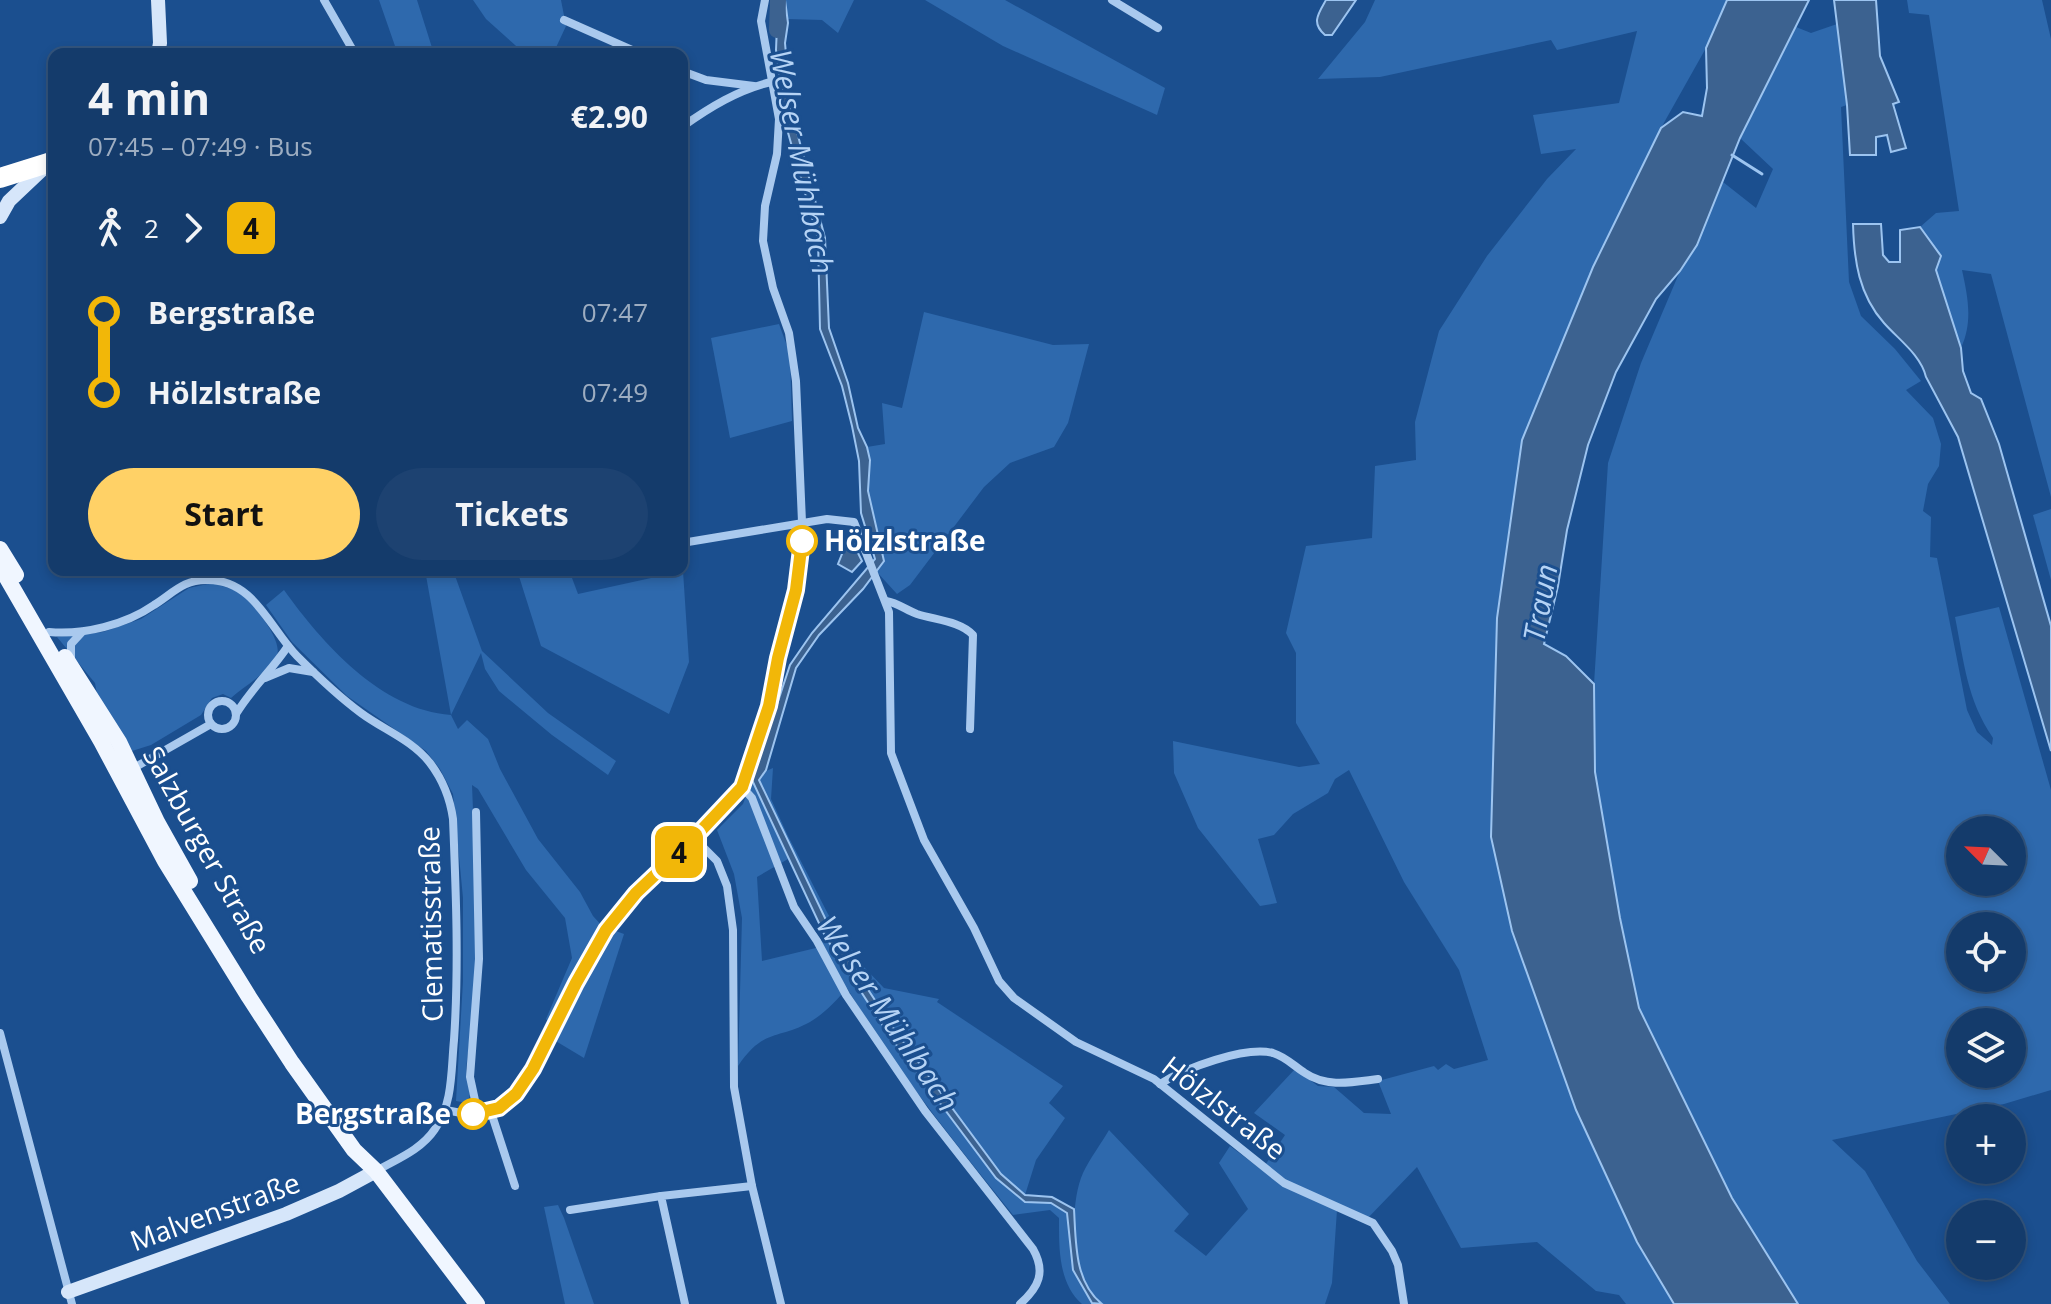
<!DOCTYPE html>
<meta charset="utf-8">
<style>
:root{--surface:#143b6b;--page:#1d4271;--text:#f1f3f6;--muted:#9dadc1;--line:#33557e;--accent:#ffd166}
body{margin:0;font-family:"Open Sans",sans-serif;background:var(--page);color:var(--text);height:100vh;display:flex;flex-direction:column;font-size:30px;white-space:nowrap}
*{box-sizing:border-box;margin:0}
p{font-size:26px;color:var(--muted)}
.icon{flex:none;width:44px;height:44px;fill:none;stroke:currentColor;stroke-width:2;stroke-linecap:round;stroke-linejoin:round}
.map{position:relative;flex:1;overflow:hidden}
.details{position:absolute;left:48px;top:48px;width:640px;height:528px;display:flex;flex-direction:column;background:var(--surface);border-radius:16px;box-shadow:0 4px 12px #0003,0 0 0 2px var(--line)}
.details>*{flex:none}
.badge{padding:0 16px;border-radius:12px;font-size:28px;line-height:52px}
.needle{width:52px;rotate:294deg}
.tools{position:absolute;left:1946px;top:816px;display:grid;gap:16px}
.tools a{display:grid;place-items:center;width:80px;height:80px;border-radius:50%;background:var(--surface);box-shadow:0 4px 12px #0003,0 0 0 2px var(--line);font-size:40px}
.map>.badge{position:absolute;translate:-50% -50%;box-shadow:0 0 0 4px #fff}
.legs{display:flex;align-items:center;gap:12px;height:88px;padding:0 40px;font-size:26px}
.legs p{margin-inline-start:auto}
.head{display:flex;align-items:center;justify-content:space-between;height:136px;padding:0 40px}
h1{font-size:44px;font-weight:700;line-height:60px}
.cta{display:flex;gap:16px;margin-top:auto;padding:16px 40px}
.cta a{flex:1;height:92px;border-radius:48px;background:var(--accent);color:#111;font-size:32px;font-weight:700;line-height:92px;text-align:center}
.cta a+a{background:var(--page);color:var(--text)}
ul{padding:0 40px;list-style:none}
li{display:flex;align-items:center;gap:28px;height:80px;font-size:30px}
li i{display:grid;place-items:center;width:12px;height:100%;margin:0 10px;background:currentColor}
li i::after{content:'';width:20px;height:20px;margin:-10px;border:6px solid;border-radius:50%;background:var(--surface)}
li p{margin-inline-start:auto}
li:first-child i{background:linear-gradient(#0000 50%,currentColor 0)}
li:last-child i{background:linear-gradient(currentColor 50%,#0000 0)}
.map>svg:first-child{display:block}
</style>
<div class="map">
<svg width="2051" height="1304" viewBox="0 0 2051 1304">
<rect width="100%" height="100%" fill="#1b4f8f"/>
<!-- green -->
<g fill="#2e69ad" fill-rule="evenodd">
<polygon points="379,0 417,0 434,54 381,54 395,46"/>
<polygon points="473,0 561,0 566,26 553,54 525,54 486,19"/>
<polygon points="785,0 854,0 838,33 822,20 787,19"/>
<polygon points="925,0 1005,0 1165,88 1157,115 1003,46"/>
<path d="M1375,0H1727L1706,48L1661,128L1593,267L1522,440L1491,837L1512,931L1576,1110L1637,1242L1674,1304H1626L1619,1295L1596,1291L1537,1242L1461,1248L1417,1167L1365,1221L1337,1210L1332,1283L1325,1304H1102C1071,1280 1068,1207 1083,1173C1090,1158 1101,1144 1109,1130L1189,1214L1174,1231L1206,1256L1248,1209L1219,1163L1230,1146L1262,1170L1285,1135L1254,1113L1295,1069L1318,1086L1334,1087L1364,1113L1391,1114L1378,1081L1434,1066L1438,1070L1446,1064L1454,1069L1488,1060L1459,970L1404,882L1349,770L1335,779L1328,793L1293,814L1274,835L1258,839L1277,903L1260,906L1198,828L1174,773L1173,741L1299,767L1320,764L1296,723V653L1286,633L1306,546L1372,538L1375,466L1416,460L1415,422L1439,331L1487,256L1547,179L1576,149L1541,154L1533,115L1619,103L1637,31L1557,50L1551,40L1380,77L1318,79L1365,22Z"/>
<path d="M1907,0H2042L2051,39V497L1991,274L1962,270C1968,298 1973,321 1961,348L1936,270L1941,256L1920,227L1936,213L1959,211L1929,15L1909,13Z"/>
<path d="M1837,24L1847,105L1841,107L1849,282L1861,316L1895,349L1921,381L1906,390L1933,418L1941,444L1939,466L1928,484L1923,511L1931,517L1930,557L1937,558L1967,710L1977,732L1992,745L1993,738C1967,700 1964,662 1955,617L1999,607L2051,790V1090L2004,1104L1832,1140L1865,1171L1917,1261L1950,1304H1798L1732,1198L1639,1008L1620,918L1595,772L1594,684L1608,463L1641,363L1680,271L1697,245L1723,182L1756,208L1773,169L1740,138L1796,27L1811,33ZM1960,830H2012V882H1960ZM1960,926H2012V978H1960ZM1960,1022H2012V1074H1960Z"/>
<polygon points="924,312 1053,345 1089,344 1068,423 1054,447 1010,463 984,487 910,585 897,594 876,571 883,555 868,491 870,460 867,447 885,444 882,403 902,408"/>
<polygon points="779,324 790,354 792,421 730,438 711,338"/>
<polygon points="2051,509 2051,580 2033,515"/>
<path d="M425,570H453L482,651L548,713L616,761L608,775L552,735L499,691L485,669L481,653L451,715L458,729L467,720L488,739L500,769L538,839L580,892L593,916L604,928L551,1025L546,1019L572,958L565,918L526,870L478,789L472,785L477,910L476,985L466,1069L470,1095L467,1103L456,1101L463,981V898L453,794L440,769L426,751L347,696L292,642L266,605L284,590C322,643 381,710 451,715Z"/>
<polygon points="517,570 569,570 578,594 683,571 689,662 669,714 541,646"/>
<path d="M212,583C221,586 233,588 241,594C253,603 283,640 277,655C269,672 245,686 231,698L223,694L212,698L201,715L151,745L132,751L97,694L95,683L57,637L103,632L141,619L189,588Z"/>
<polygon points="773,768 771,799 788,836 828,914 863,966 884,988 939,999 937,1002 1063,1086 1049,1103 1065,1118 1036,1160 1025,1195 1001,1174 896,1032 836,941 759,780 766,771"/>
<path d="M752,780L788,859L757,877L762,961L820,947L825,936L889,1035L996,1178L1025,1202L1051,1203L1068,1213L1073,1270L1093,1304H1082C1058,1283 1059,1247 1059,1218L1050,1210L1013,1215C954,1141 895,1069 847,988C836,1001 825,1013 810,1022C777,1040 764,1028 738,1066L742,918L734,874L717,830L743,804Z"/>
<polygon points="613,930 624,934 584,1058 554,1040 599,949"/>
<polygon points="558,1205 564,1218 594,1304 565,1304 544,1207"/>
</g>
<!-- water -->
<g fill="#3c6290" stroke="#9cc4f0" stroke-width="2">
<path d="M778,0H785L788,23L785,43L791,109L825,238L829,328L848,383L858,428L867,447L870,460L868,491L884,561L863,589L819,635L796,668L766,770L759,780L836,941L896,1032L1001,1174L1025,1195L1052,1197L1074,1209C1076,1241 1074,1282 1102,1304L1092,1303L1073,1270L1067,1213L1051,1203L1025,1202L996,1178L889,1035L825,936L752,780L790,665L812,633L875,559L861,513L859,461L852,426L842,386L820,329L818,239L787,129L776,50Z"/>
<path d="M1326,0H1356L1332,35H1325C1311,23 1318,14 1326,0Z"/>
<polygon points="1727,0 1809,0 1740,138 1697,245 1680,271 1656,299 1616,372 1588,445 1567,530 1558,586 1544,644 1566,656 1594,684 1595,772 1620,918 1639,1008 1732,1198 1798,1304 1674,1304 1637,1242 1576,1110 1512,931 1491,837 1497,618 1522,440 1593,267 1661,128 1683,112 1702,116 1707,88 1706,48"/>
<polygon points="1834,0 1876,0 1880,56 1899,102 1893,104 1906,148 1891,152 1887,135 1876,137 1876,155 1850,155 1847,105"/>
<path d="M1853,224H1881L1883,255L1889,262H1900V230L1920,227L1941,256L1936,270L1961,348L1963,371L1971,393L1981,399L1999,444L2051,626V751L1958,437L1926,377C1921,355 1898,339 1884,323C1859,295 1854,261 1853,224Z"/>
<polygon points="853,543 862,561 852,572 838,564 846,544"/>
</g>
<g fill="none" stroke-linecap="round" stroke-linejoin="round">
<!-- stream -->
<polyline stroke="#9cc4f0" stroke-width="3" points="1732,155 1762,174"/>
<!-- river -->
<polyline stroke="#3c6290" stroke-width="16" points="777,30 778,0"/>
<!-- street -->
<g stroke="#a9c9ee" stroke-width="8">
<polyline points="324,0 355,54"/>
<polyline points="1112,0 1158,28"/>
<polyline points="564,20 641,54"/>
<polyline points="682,71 706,80 754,86"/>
<path d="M682,127C710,107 738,90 771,82"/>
<polyline points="682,543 827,519 854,522 889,612 891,753 924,840 974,928 999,981 1014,998 1076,1042 1154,1079 1284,1183 1373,1223 1392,1251 1398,1265 1404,1304"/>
<path d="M886,601C898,603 906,610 917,614C935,620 960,621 973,635L970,729"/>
<path d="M49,632C84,635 125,625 154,605C173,593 184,579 208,580C254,580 269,627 297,656C317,676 338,696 361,713C384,730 412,740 430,763C443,780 450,798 453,819C456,893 459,966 454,1040C451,1070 453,1104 435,1129C421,1150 397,1159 376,1171"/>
<polyline points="71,662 71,644 82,632"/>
<polyline points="265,678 289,668 313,672"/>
<circle cx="222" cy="715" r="14"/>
<path d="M236,714C251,689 272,670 288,646"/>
<polyline points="132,769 211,724"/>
<path d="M742,787L752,798L794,907L817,941L846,995L925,1111L1033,1249C1046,1272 1039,1287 1020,1304"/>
<polyline points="476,812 479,959 470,1077 478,1114"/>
<polyline points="694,838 717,861 727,886 733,930 734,1087 752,1186 781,1304"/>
<polyline points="0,1033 72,1304"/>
<path d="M1160,1084C1185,1068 1245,1046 1273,1053C1286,1057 1294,1066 1305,1073C1327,1088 1353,1082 1378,1079"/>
<polyline points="446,1110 466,1114 491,1112 516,1094 533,1069 585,965 606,930 636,893 694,838 742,787 752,763 769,706 778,658 796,590 802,557 802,522 796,381 789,333 773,288 763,241 765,206 777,154 779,119 761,21 765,0"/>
<polyline points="491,1112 515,1186"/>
<polyline points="570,1210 661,1196"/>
<polyline points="685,1304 661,1196 752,1186"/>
</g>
<!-- secondary -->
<g stroke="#d6e6fa" stroke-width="14">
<polyline points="158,54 160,43 158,0"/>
<polyline points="0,217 9,201 45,167"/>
<polyline points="68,1292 286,1214 339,1191 376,1171"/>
</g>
<!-- primary -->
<g stroke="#f0f6ff" stroke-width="16">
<polyline points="0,549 16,575"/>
<polyline points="0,566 101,741 165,861 249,997 292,1063 354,1150 376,1171 477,1304"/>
<polyline points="65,657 119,742 157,822 190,881"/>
</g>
<!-- highway -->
<polyline stroke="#fff" stroke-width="20" points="0,178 51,162"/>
</g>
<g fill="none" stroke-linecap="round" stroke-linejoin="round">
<!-- line-1 casing -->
<g stroke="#fff" stroke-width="18">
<polyline id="line-1" points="473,1114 499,1108 516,1094 533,1069 576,983 606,930 636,893 694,838 742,787 769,706 778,658 796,590 802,541"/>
</g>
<!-- line-1 -->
<use href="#line-1" stroke="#f2b708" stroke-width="12"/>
</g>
<!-- markers -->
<g fill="#fff" stroke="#f2b708" stroke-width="4">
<circle cx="802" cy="541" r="14"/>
<circle cx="473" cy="1114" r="14"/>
</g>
<g text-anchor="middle" stroke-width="6" stroke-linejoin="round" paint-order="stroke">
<!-- stop labels -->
<g font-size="28" font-weight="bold" fill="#fff" stroke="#1b4f8f" text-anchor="start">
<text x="824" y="551">Hölzlstraße</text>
<text x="451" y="1124" text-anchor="end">Bergstraße</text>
</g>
<!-- street labels -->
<g font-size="28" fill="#fff" stroke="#1b4f8f">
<text transform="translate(207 850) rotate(61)" y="10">Salzburger Straße</text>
<text transform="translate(431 924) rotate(-91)" y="10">Clematisstraße</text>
<text transform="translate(1224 1108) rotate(38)" y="10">Hölzlstraße</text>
<text transform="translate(215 1212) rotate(-20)" y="10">Malvenstraße</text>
</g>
<!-- water labels -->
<g font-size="30" font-style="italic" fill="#b5d3f5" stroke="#1b4f8f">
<text transform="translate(801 162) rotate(79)" y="10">Welser Mühlbach</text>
<text transform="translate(1541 603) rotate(-80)" y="10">Traun</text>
<text transform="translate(887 1014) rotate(56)" y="10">Welser Mühlbach</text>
</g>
</g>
</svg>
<div class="tools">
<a><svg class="needle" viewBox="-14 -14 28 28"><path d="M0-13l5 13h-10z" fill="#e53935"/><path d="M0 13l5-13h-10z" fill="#9dadc1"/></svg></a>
<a><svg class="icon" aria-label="locate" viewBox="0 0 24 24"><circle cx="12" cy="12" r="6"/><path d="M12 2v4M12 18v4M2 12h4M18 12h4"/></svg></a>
<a><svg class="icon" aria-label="layers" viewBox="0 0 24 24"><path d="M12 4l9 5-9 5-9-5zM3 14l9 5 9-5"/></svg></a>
<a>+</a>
<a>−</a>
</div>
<b class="badge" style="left:679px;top:852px;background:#f2b708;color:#111">4</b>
<section class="details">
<div class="head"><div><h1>4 min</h1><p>07:45 – 07:49 · Bus</p></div><b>€2.90</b></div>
<div class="legs"><svg class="icon" aria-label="walk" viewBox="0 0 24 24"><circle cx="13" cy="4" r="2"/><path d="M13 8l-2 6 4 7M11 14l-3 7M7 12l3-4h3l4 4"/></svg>2<svg class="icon" aria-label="forward" viewBox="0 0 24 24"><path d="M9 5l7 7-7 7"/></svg><b class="badge" style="background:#f2b708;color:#111">4</b></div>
<ul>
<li><i style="color:#f2b708"></i><b>Bergstraße</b><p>07:47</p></li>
<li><i style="color:#f2b708"></i><b>Hölzlstraße</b><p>07:49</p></li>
</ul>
<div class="cta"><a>Start</a><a>Tickets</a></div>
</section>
</div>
